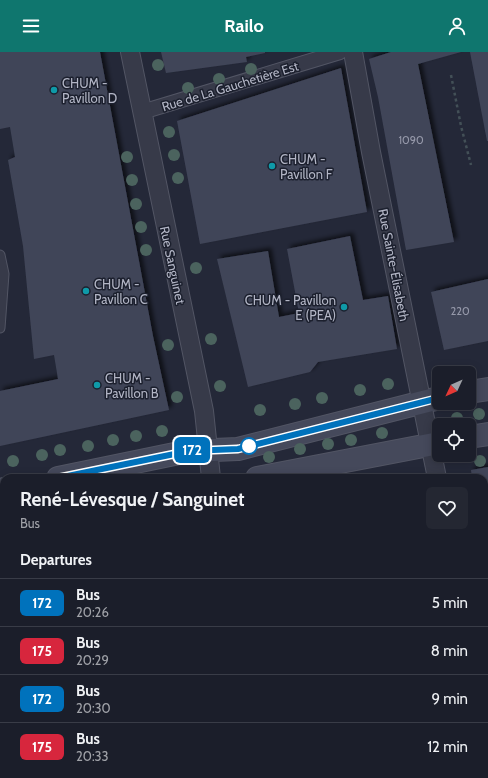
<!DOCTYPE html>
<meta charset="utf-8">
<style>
:root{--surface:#1b1e2a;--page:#242732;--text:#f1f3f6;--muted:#a0a2a8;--line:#393c47;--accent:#0f766e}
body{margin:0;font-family:Cabin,sans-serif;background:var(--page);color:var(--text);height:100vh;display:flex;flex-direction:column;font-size:15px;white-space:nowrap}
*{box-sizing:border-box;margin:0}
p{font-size:13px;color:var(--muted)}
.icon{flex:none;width:22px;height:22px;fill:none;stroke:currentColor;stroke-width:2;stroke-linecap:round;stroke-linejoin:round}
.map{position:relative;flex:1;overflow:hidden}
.details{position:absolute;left:0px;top:422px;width:488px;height:304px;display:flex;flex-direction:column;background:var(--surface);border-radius:12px 12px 0 0;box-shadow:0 2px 10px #0003,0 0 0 1px var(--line)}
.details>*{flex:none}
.badge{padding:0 8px;border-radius:6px;font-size:14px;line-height:26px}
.needle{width:26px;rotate:226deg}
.controls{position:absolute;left:432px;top:314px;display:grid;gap:8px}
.controls a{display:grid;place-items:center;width:44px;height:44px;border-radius:6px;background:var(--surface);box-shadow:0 2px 10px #0003,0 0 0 1px var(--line);font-size:20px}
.map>.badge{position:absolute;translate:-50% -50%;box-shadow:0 0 0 2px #fff}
h2{padding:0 20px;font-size:15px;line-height:36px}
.round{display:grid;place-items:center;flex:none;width:42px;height:42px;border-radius:6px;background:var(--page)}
.overview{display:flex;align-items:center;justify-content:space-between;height:68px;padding:0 20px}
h1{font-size:19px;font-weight:700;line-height:30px}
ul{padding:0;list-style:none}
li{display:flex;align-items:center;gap:12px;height:48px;padding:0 20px;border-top:1px solid var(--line)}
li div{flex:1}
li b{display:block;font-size:15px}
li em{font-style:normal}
li .badge{min-width:44px;font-weight:700;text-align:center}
header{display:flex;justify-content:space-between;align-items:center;height:52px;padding:0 20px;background:var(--accent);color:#fff;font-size:18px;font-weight:700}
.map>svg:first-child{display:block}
</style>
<header><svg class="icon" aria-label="menu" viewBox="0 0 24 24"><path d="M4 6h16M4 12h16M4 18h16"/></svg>Railo<svg class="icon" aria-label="person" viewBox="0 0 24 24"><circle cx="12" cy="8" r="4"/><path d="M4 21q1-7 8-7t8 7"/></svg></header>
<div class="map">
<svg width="488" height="726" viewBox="0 0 488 726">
<defs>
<filter id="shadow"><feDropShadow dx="3.5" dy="-3.5" stdDeviation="2" flood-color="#0009"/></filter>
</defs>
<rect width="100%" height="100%" fill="#242838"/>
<!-- building -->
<g fill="#404558" filter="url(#shadow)">
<polygon points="0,0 100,0 153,284 169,358 0,394 0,339 58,327 54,303 34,307 23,194 8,108 15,105 10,75 0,77"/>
<polygon points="161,0 265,0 265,1 246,5 247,10 166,21"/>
<polygon points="391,0 461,0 418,12 454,190 406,198 378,45 369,7"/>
<polygon points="470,0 488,0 488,89 487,89"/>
<polygon points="341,16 367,160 200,192 177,69"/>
<polygon points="350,184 363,248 388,244 397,297 318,310 310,320 248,335 217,207 268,199 279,265 299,261 287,197"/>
<polygon points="488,227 488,289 444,298 431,240"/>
<polygon points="488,415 488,496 487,496 484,483 484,426 472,426 471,418"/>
<polygon points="0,516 4,516 4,580 0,581"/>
<polygon points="4,680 4,722 8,723 1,724 0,681"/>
<polygon points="165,722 237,722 238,726 149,726"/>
<polygon points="391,722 468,722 469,726 416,726 415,724 392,726"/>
</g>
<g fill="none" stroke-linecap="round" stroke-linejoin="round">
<!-- service casing -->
<g stroke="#525564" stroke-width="11">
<g id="service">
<polyline points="0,203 4,222 0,276"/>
<polyline points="0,649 4,648"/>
<polyline points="377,722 377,726"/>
</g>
</g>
<!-- pedestrian casing -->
<g stroke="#525564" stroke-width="16">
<polyline id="pedestrian" points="142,60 340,0"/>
</g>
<!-- minor casing -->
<g stroke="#525564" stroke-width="20">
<g id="minor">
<polyline points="130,0 204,359 211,426"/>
<polyline points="353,0 371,100 437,426"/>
<polyline points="484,653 488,673"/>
<polyline points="259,722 260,726"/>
<polyline points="40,726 58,722"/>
</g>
</g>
<!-- secondary casing -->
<g stroke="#525564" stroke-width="24">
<g id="secondary">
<polyline points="469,340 488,337"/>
<polyline points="469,385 488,382"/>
<polyline points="58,426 189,399 238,397 439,346"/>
<polyline points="257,426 439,391"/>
<polyline points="0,438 4,437"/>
<polyline points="0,478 4,477"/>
</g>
</g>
<!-- path -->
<polyline stroke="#435057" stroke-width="2.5" stroke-dasharray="3 3" stroke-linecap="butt" points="451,23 461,74 471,113"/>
<!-- service -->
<use href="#service" stroke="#373a49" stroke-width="9"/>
<!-- pedestrian -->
<use href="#pedestrian" stroke="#373a49" stroke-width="14"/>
<!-- minor -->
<use href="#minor" stroke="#373a49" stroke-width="18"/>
<!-- secondary -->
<use href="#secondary" stroke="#45495b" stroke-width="22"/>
</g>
<!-- trees -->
<g fill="#4b635e">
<circle cx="158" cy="13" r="6"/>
<circle cx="251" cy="17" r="6"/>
<circle cx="219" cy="27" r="6"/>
<circle cx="188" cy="36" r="6"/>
<circle cx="169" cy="80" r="6"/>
<circle cx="174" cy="103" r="6"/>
<circle cx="127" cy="105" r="6"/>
<circle cx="178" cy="126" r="6"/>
<circle cx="132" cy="128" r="6"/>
<circle cx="136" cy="152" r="6"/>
<circle cx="141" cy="175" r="6"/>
<circle cx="146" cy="198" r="6"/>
<circle cx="196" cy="216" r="6"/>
<circle cx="211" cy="287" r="6"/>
<circle cx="168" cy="293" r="6"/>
<circle cx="388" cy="332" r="6"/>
<circle cx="220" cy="334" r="6"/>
<circle cx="360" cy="338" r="6"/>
<circle cx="177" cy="345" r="6"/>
<circle cx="322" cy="346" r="6"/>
<circle cx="295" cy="352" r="6"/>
<circle cx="260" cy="358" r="6"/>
<circle cx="479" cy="362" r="6"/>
<circle cx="457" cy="366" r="6"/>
<circle cx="162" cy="379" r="6"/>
<circle cx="382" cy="381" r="6"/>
<circle cx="136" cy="384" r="6"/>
<circle cx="113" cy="388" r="6"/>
<circle cx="351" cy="388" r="6"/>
<circle cx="328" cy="392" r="6"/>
<circle cx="88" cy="394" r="6"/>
<circle cx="300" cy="397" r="6"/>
<circle cx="60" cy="398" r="6"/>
<circle cx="42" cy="403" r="6"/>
<circle cx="269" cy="405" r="6"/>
<circle cx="13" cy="409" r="6"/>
<circle cx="480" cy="409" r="6"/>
</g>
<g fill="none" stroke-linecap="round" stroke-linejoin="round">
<!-- line casing -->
<g stroke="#fff" stroke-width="9">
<polyline id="line" points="58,426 189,399 238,397 439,346"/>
</g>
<!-- line -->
<use href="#line" stroke="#0072bc" stroke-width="6"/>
</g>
<!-- markers -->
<g fill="#0f9aa8" stroke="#1c202e" stroke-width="1.5">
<circle cx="54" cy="38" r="4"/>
<circle cx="272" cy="114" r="4"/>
<circle cx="86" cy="239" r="4"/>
<circle cx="344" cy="255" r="4"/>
<circle cx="97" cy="333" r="4"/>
</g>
<circle fill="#fff" stroke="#0072bc" stroke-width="2" cx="249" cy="394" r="8"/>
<g text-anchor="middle" stroke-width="3" stroke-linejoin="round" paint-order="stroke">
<!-- number labels -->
<g font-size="11" fill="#9699aa">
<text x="411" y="92">1090</text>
<text x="460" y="263">220</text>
</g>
<!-- poi labels -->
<g font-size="13" fill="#b2b5c5" stroke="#1c202e" text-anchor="start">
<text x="62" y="36">CHUM -<tspan x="62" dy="15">Pavillon D</tspan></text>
<text x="280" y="112">CHUM -<tspan x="280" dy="15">Pavillon F</tspan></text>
<text x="94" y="237">CHUM -<tspan x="94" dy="15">Pavillon C</tspan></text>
<text x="336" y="253" text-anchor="end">CHUM - Pavillon<tspan x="336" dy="15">E (PEA)</tspan></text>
<text x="105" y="331">CHUM -<tspan x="105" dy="15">Pavillon B</tspan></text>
</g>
<!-- street labels -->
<g font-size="13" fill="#b2b5c5" stroke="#1c202e">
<text transform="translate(230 34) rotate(-17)" y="5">Rue de La Gauchetière Est</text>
<text transform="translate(173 213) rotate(78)" y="5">Rue Sanguinet</text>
<text transform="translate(394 213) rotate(79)" y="5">Rue Sainte-Élisabeth</text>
</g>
</g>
</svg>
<div class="controls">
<a><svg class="needle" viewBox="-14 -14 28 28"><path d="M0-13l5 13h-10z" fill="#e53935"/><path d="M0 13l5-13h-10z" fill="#a0a2a8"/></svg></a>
<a><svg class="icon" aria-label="locate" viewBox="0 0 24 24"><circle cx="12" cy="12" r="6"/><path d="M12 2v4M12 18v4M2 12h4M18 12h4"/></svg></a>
</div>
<b class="badge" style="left:192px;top:398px;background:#0072bc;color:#fff">172</b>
<section class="details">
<div class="overview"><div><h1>René-Lévesque / Sanguinet</h1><p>Bus</p></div><a class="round"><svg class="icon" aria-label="heart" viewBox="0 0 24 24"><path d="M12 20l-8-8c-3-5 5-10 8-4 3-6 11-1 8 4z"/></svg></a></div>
<h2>Departures</h2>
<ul>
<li><span class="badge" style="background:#0072bc;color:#fff">172</span><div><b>Bus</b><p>20:26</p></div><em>5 min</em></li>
<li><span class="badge" style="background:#d7263d;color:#fff">175</span><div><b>Bus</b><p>20:29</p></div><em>8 min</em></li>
<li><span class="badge" style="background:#0072bc;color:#fff">172</span><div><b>Bus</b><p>20:30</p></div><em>9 min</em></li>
<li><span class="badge" style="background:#d7263d;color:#fff">175</span><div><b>Bus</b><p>20:33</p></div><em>12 min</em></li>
</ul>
</section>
</div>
